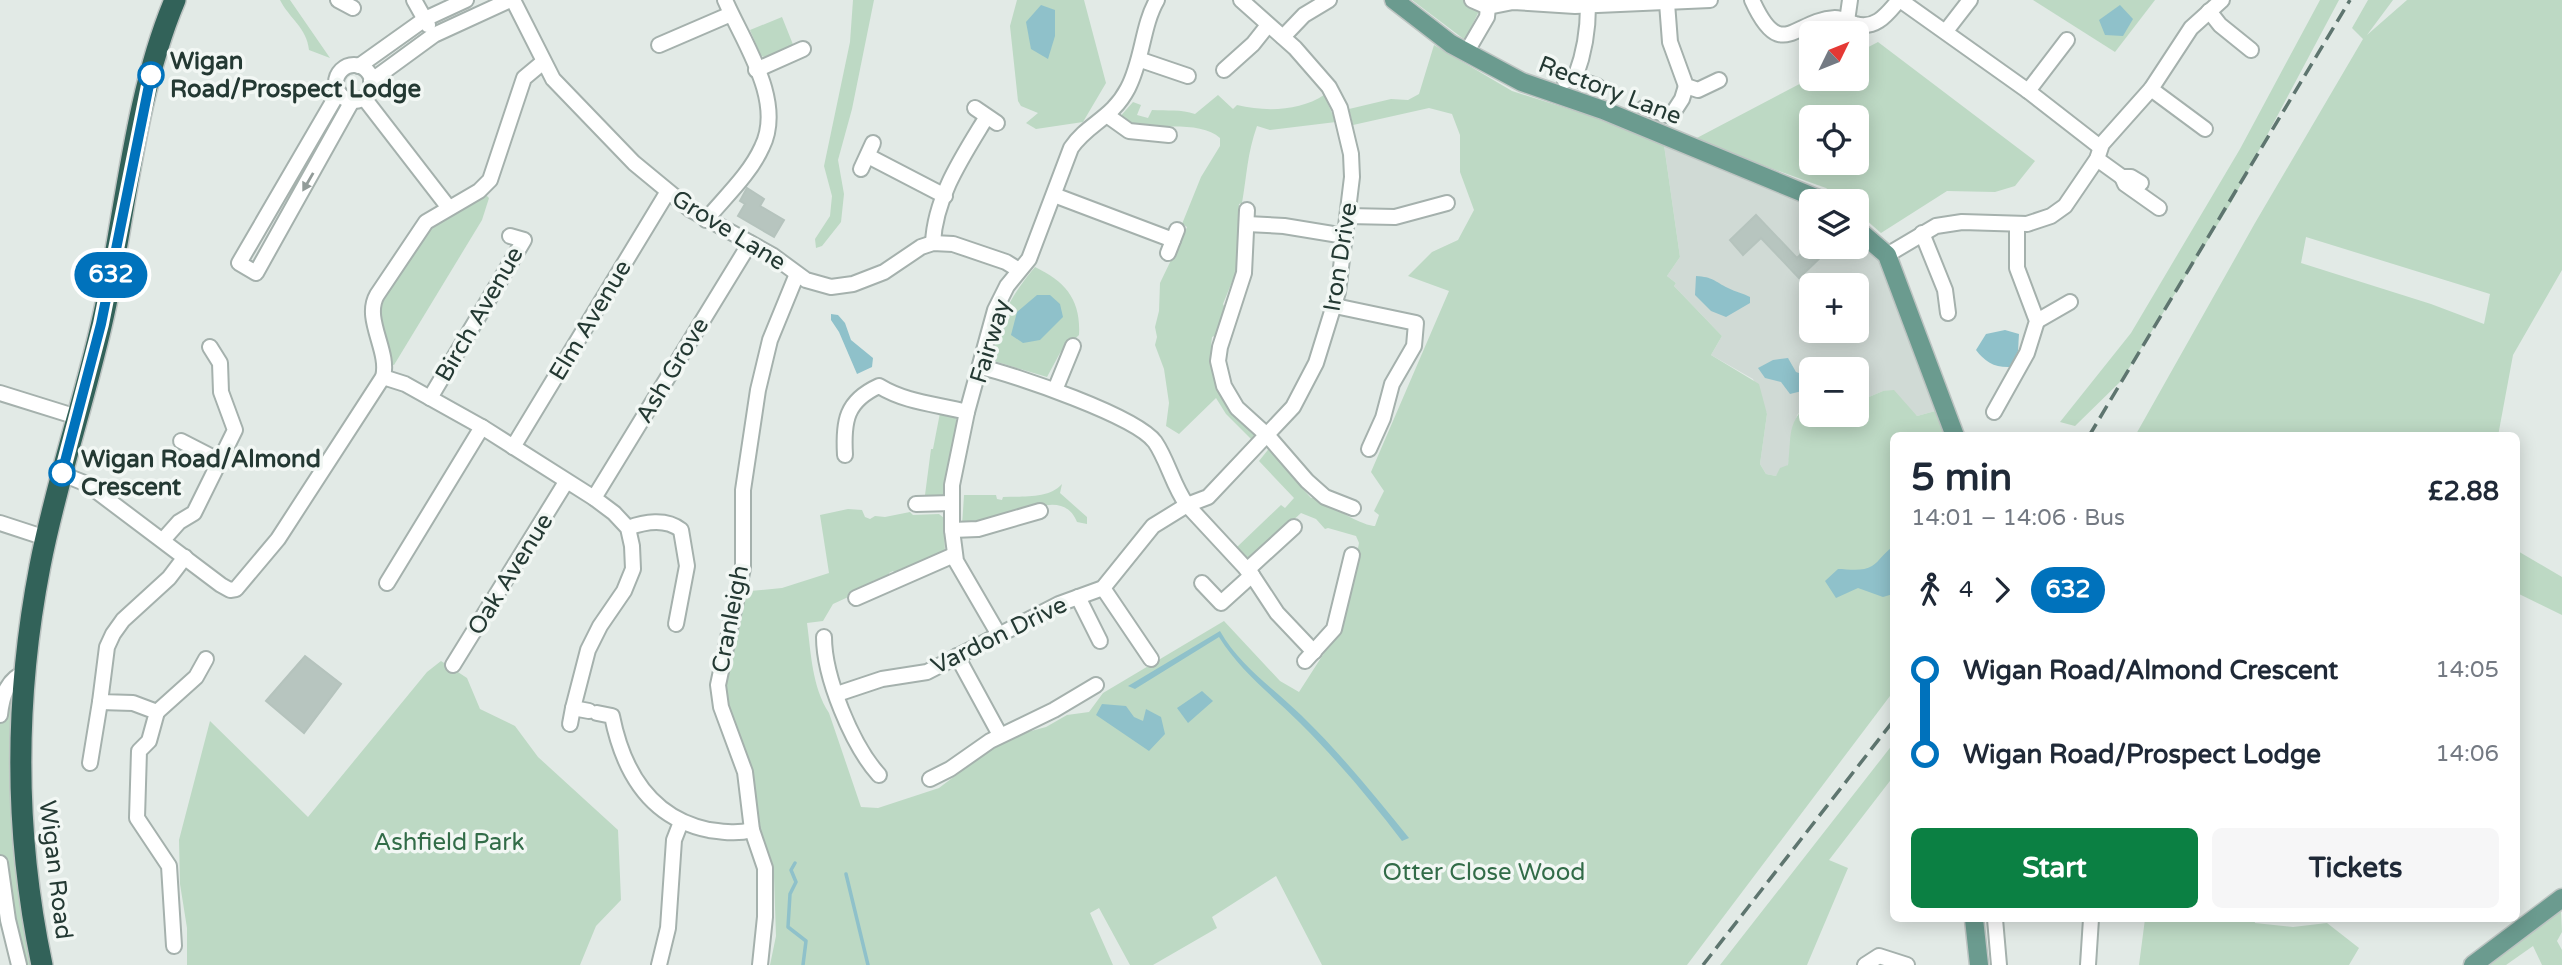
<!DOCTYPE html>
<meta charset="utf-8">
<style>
:root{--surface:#fff;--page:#f6f6f7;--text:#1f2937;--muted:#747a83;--accent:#0b8043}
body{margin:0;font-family:"Varela Round",sans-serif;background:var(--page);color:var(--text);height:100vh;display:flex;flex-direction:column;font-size:26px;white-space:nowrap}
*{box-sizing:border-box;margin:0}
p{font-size:23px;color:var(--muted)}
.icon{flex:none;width:38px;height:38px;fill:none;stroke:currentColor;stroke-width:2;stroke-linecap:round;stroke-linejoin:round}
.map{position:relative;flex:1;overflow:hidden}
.panel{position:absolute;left:1890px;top:432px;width:630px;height:490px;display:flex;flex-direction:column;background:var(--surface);border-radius:10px;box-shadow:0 4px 18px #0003}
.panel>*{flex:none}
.badge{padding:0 14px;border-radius:23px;font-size:24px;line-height:46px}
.needle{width:46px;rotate:47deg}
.fabs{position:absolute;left:1799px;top:21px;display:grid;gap:14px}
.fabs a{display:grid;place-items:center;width:70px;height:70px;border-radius:10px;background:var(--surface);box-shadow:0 4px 18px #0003;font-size:35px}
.map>.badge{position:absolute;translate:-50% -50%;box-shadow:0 0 0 4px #fff}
.legs{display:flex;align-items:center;gap:10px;height:77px;padding:0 21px;font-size:23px}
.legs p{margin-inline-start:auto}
.head{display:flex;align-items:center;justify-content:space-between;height:119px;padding:0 21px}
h1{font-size:38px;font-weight:700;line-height:52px}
.cta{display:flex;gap:14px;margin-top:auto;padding:14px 21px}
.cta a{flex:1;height:80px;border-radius:10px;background:var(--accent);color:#fff;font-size:28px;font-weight:700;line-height:80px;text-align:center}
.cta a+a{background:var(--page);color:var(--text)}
ul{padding:0 21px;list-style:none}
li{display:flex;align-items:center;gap:24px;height:84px;font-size:26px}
li i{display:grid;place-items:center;width:10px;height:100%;margin:0 9px;background:currentColor}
li i::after{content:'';width:18px;height:18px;margin:-9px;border:5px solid;border-radius:50%;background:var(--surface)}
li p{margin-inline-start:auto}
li:first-child i{background:linear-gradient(#0000 50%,currentColor 0)}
li:last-child i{background:linear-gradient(currentColor 50%,#0000 0)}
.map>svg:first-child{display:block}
</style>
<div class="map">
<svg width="2562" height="965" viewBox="0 0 2562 965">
<rect width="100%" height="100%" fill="#e2eae6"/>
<!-- built -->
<path fill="#d0dad5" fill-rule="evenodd" d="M1664,145L1811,206V247H1857V242L1881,263L1939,410L1917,416L1883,391L1857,402V369H1811V400L1797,415L1788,465L1776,476L1766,474L1760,464L1767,414L1753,379L1711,355L1722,336L1674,286L1676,283L1667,276L1680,257ZM1811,285H1857V331H1811Z"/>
<!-- green -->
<g fill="#bdd9c4" fill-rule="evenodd">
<path d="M280,0H290L330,58L309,50C307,28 289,18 280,0Z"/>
<polygon points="853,0 874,0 852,109 838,160 844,194 841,222 822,246 816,248 815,239 830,216 832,196 824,166 850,42"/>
<polygon points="1017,0 1084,0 1106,83 1083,122 1036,129 1026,123 1038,113 1021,106 1018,101 1010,26"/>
<polygon points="1412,0 1463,0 1479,11 1465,40"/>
<polygon points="2033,0 2155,0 2115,52"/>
<polygon points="2320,0 2339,0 2231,203 2121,381 2075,426 2060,422 2131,333 2240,149"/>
<path d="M2368,0H2393L2367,35L2407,0H2562V270L2513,355L2498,436H2135L2255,223L2363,39L2352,28ZM2306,237L2490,294L2484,324L2431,304L2301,263Z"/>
<polygon points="782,17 794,47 767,58 761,56 750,30"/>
<path d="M1878,42L2035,161L2015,186L1995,192L1947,191L1881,233L1857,212V201H1844L1826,188L1693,140L1811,78L1857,79V53ZM1811,117H1857V163H1811Z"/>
<path d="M1434,45L1512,91L1588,115L1664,145L1680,257L1667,276L1676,283L1674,286L1722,336L1711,355L1759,384L1767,414L1760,464L1766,474L1776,476L1780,468L1788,465C1792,432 1786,425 1811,400V415H1857V402L1883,391L1894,390L1917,416L1939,410L1949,436H1894L1893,692L1687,965H1322L1276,876L1212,917L1217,928L1153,965H1130L1099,908L1090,913L1113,965H770L776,936L774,877L760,830L749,770L724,702L722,682L739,605L750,591L782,588L829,573L820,515L848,509L862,510L865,517L870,519L875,516L885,517L910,512L913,515L939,514L944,518L945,555L918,566L900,569L897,575L893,571L889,573V579L884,577L873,581L872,586L833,604L823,621L807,623C811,653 812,687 829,713L861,807L878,808L939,788L1005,738L1046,727L1067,715L1089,712L1103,693L1224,621L1280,681L1299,692L1344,622L1359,543L1356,536L1328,528L1325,529L1316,519L1301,513L1250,560L1237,547L1281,505L1285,508L1294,498L1259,461L1271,446L1294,472L1292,477L1311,498L1317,497C1328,505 1362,526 1375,526L1379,515L1374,511L1384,491L1371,472L1449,291L1408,276L1432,252L1458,240L1474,210L1460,172V135L1452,114L1429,108L1353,125L1349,109L1391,99L1408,100L1419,94Z"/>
<path d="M1218,95L1233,109L1237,105C1266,112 1300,111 1324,95L1336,122L1270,130L1257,126C1247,154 1247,175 1242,203L1239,204L1238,267L1223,304L1225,308L1217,335L1212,337C1206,384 1229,401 1258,434L1252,440L1226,414L1216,398L1179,434L1166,426L1169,403L1164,369L1155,345L1157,337L1155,327L1159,311L1160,283L1187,227L1182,224L1201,177L1220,146V138C1201,120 1154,129 1129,127L1118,119L1133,102L1141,105L1137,115L1148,118L1152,110C1167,111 1181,109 1195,114Z"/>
<polygon points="483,192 489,198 482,220 394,365 388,364 377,311 378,299 433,220"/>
<path d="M1035,267C1066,282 1081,300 1079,335L1060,353L1047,377L994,361C993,325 1013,293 1035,267Z"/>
<polygon points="940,413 955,417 957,421 945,496 927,497 925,495 931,449 933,449"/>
<path d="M1062,484L1060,493L1087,517V524L1077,522C1065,492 1032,509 1010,516L1008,512L1003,513L1002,517L962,526L964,495H996L997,499L1002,500L1003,497C1022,496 1049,499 1062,484Z"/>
<polygon points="2516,550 2562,577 2562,615 2517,593"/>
<polygon points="441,661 467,678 480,709 515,726 538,757 618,830 621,900 596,926 580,965 187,965 187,928 180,884 179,840 210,721 308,817 427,672"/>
<polygon points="19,675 42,965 19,965 0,863 0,715"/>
<polygon points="1893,744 1893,777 1829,860 1848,868 1807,965 1720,965"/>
<polygon points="2561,909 2562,932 2557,941 2562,950 2562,965 2542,965 2533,946 2506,965 2490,965"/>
<polygon points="2145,919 2254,919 2255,923 2293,927 2327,923 2359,948 2349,965 2139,965"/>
</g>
<!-- water -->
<g fill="#8fc1ca">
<polygon points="1041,5 1055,10 1055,36 1048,59 1031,49 1026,22"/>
<polygon points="2120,5 2133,19 2123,36 2105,35 2099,20"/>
<path d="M1696,276C1713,277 1714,281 1728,288C1735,292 1743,293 1750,297V303L1726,317L1711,311L1695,295Z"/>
<polygon points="1037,295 1050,295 1060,304 1063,317 1040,340 1023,343 1011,335 1017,312"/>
<polygon points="831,314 838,315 845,323 851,340 873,358 872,367 857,374 839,332 831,320"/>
<path d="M2005,330L2019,334L2018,351L2011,367C1995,368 1985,362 1976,350L1986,334Z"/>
<polygon points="1788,358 1796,372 1811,377 1810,389 1790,394 1781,382 1765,378 1758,368 1773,360"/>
<path d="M1893,547V594L1883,597L1858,588L1836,598L1825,581L1838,569C1848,569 1863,572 1872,566C1880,561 1884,552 1893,547Z"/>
<path d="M1220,631C1240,666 1274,689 1302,716C1341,754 1375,796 1409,838L1402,841C1370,799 1337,760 1300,723C1271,694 1241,672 1219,637L1135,689L1128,686Z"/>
<polygon points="1202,691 1213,701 1188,723 1177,708"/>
<polygon points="1102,704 1126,706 1134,717 1143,721 1146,709 1161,717 1165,734 1149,751 1096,715"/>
</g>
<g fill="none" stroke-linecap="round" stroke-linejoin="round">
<!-- stream -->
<g stroke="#8fc1ca" stroke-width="3.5">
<polyline points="795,863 791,870 796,882 790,894 788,927 806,941 803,965"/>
<polyline points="846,874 868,965"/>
</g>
</g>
<!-- building -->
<g fill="#b7c5bf" stroke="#b5c3bd" stroke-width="2">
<polygon points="747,188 764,199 760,206 784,220 774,237 738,216 745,204 740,201"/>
<polygon points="1756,215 1797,258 1808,247 1817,247 1824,254 1799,278 1761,238 1743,255 1730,240"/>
<polygon points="305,656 341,684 304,733 266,701"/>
</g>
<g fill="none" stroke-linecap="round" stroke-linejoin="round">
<!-- minor casing -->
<g stroke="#a5b1ad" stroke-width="18">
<g id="minor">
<polyline points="338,0 353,8"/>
<polyline points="414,0 428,25"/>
<polyline points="513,0 553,79 634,163 691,210 772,255 806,280 831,287 853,284 884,272 921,247 933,243 953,244 1006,262 1019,270"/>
<polyline points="1472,0 1488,7"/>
<path d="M1752,0C1781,64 1794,20 1835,18C1841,18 1849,22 1855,24C1876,30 1887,14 1899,0"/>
<polyline points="1900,0 2028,91 2100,147"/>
<polyline points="1667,3 1670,42 1686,86 1698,90 1719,80"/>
<polyline points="2209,11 2220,25 2251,50"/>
<polyline points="1847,21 1850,0"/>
<polyline points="1946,31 1970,0"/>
<polyline points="1283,37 1304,15 1329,0"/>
<polyline points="659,45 731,14"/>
<polyline points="1466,53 1487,17 1488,7 1513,2 1575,6 1710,0"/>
<polyline points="1141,60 1188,76"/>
<circle cx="354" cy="83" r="18"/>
<polyline points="359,66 425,19 466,0"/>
<polyline points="756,70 803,49"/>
<polyline points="1224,70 1253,44 1268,25"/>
<polyline points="1576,75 1582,81 1597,86"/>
<polyline points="371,81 434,35 510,0"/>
<path d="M1565,81L1576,75C1585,51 1588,31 1588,6"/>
<polyline points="2151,89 2205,129"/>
<polyline points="2028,91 2067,40"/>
<polyline points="338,93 239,263 256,273 352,101"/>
<polyline points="364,98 449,208"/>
<polyline points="975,108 997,123"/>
<polyline points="1644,108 1671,116 1682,99 1686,86"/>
<polyline points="1108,116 1129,131 1169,135"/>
<polyline points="868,156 945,196"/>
<polyline points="2097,159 2122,177"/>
<polyline points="861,169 873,143"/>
<polyline points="2141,183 2131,177 2122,177 2125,184 2159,208"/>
<polyline points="1054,195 1173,240"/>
<polyline points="1247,210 1244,273 1220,347 1218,361 1224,386 1237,408 1268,436 1307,481 1325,497 1353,508"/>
<polyline points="1348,216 1395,217 1447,203"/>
<path d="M706,220C725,197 750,174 762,147C785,101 743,42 725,0"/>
<polyline points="1247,224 1284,226 1345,236"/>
<polyline points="1922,233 1945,290 1948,313"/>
<path d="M933,243C935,197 963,156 986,118"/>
<polyline points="1168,253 1177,230"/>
<polyline points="1887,255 1936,226 1962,222 2027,224 2051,216 2065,206 2097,159 2102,144 2151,89 2191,28 2222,0"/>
<polyline points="1335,306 1416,323 1414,346 1392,384 1383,418 1369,449"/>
<polyline points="2037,321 2070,302"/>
<path d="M981,367C1015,375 1136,416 1155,442C1168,461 1173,486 1187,505L1252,575L1277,613L1314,652"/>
<polyline points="383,377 405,384 482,427 594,498 614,513 628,528 632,546 633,569 624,591 600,626 588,650 573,708 589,711"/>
<polyline points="1055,390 1073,346"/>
<polyline points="0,393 77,417"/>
<polyline points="430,398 524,240 510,236"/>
<polyline points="1994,412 2027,353 2037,321 2017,268 2017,225"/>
<polyline points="181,441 220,461"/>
<polyline points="513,447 667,193"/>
<path d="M845,455C843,421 846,401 879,386C907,403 937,404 967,412"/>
<path d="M62,474L87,484L221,585L230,590L236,589L278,539L383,377C390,351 363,319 377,295L426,222L479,191L490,180L524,78L542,63"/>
<polyline points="594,498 750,243"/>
<polyline points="916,504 952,503"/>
<polyline points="0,523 46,538"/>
<path d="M628,528C644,522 666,518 681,530L687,566L676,624"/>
<polyline points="952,530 978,529 1040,511"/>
<polyline points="163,540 179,522 194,513 235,430 221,392 220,363 210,347"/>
<polyline points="1247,570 1294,527"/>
<polyline points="387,583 482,427"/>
<polyline points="1202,583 1221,603 1252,575"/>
<polyline points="1103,588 1151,659"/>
<polyline points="1078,597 1100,641"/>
<polyline points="856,598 954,555"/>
<path d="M999,635L956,561L952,530V485L967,412L995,310L1007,286L1029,259L1071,148C1088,123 1112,119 1128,88C1143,59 1142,26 1157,0"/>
<path d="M824,637C824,677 852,745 879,775"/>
<polyline points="957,656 1000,735"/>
<polyline points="1305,661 1334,629 1352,555"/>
<polyline points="453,665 566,482"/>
<polyline points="837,694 882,679 927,672 1059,604 1103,588 1153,526 1187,505 1208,497 1293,407 1316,363 1338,292 1352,177 1351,154 1340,108 1329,87 1295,48 1241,0"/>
<polyline points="157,712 196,677 206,659"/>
<path d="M597,713L612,716C623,771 650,818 709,830C724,832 737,834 752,830"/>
<path d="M0,715C2,696 7,679 26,672"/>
<polyline points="570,724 573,708"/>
<polyline points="90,763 100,702"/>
<polyline points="930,779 950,769 990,741 1054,710 1096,685"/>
<polyline points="0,863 8,920 19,965"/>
<polyline points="1995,919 1999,965"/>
<polyline points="174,946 169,866 137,818 139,751 149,741 157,712 133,703 100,702 107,647 113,634 123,620 169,578 185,557"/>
<polyline points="659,965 668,928 674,840 681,822"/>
<polyline points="760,965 765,917 765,868 752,830 745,772 721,707 718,685 743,568 743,490 758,390 770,340 797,274"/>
<polyline points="1865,965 1879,956 1907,965"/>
<polyline points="2088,965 2091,919"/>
</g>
</g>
<!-- major casing -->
<g stroke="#bdc4c2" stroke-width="21">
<g id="major">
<polyline points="1394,0 1451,44 1522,82 1603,110 1823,201"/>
<polyline points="1857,229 1887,255 1955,436"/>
<polyline points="1974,919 1979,965"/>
<polyline points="2473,965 2562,898"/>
</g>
</g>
<!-- highway casing -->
<g stroke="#bdc4c2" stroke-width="24">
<path id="highway" d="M42,965C14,832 14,700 40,566C57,477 88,392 106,304C126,206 136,92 175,0"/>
</g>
<!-- minor -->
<use href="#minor" stroke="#fff" stroke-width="14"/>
<!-- major -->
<use href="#major" stroke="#6b9b8f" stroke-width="18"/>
<!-- highway -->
<use href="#highway" stroke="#326259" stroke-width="21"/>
<!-- rail -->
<g stroke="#5e756f" stroke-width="3.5" stroke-dasharray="14 7" stroke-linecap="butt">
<polyline points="2089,436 2350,0"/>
<polyline points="1703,965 1894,720"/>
</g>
</g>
<!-- one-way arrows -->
<defs><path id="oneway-solid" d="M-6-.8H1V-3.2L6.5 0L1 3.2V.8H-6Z" transform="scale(1.75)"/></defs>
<use fill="#929c99" href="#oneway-solid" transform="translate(308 182) rotate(120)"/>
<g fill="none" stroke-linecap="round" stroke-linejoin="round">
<!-- line-1 casing -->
<g stroke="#fff" stroke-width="16">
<polyline id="line-1" points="62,473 101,324 151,75"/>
</g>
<!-- line-1 -->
<use href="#line-1" stroke="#0072bc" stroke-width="10"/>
</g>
<!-- markers -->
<g fill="#fff" stroke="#0072bc" stroke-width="3.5">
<circle cx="151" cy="75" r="12"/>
<circle cx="62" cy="473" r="12"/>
</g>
<g text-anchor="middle" stroke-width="7" stroke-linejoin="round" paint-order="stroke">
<!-- stop labels -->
<g font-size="24" font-weight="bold" fill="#243933" stroke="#f2f7f4" text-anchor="start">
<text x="170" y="69">Wigan<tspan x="170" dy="28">Road/Prospect Lodge</tspan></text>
<text x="81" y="467">Wigan Road/Almond<tspan x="81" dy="28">Crescent</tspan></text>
</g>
<!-- street labels -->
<g font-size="24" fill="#243933" stroke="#f2f7f4">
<text transform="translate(1610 90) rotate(21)" y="8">Rectory Lane</text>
<text transform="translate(729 230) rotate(32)" y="8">Grove Lane</text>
<text transform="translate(1340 257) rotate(-81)" y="8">Iron Drive</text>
<text transform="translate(479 314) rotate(-60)" y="8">Birch Avenue</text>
<text transform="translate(590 320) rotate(-59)" y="8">Elm Avenue</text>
<text transform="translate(990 341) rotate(-73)" y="8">Fairway</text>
<text transform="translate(672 370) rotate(-59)" y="8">Ash Grove</text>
<text transform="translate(510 574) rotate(-58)" y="8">Oak Avenue</text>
<text transform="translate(730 619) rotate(-79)" y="8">Cranleigh</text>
<text transform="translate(999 635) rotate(-26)" y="8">Vardon Drive</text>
<text transform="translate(56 870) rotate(83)" y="8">Wigan Road</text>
</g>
<!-- park labels -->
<g font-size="24" fill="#326c48" stroke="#f2f7f4">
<text x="449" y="850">Ashfield Park</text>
<text x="1484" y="880">Otter Close Wood</text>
</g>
</g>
</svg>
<div class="fabs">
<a><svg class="needle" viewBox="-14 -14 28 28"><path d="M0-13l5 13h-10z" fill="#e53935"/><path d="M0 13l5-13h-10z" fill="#747a83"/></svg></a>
<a><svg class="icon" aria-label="locate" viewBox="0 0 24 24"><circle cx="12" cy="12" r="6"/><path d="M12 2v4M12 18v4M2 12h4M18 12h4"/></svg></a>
<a><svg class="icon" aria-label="layers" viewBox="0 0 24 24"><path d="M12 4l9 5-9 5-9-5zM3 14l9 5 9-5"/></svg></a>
<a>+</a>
<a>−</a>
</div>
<b class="badge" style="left:111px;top:275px;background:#0072bc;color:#fff">632</b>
<section class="panel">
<div class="head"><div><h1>5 min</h1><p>14:01 – 14:06 · Bus</p></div><b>£2.88</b></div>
<div class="legs"><svg class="icon" aria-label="walk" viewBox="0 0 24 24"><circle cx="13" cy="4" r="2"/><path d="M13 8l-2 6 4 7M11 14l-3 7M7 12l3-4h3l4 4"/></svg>4<svg class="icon" aria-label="forward" viewBox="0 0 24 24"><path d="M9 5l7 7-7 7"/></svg><b class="badge" style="background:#0072bc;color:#fff">632</b></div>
<ul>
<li><i style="color:#0072bc"></i><b>Wigan Road/Almond Crescent</b><p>14:05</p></li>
<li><i style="color:#0072bc"></i><b>Wigan Road/Prospect Lodge</b><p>14:06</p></li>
</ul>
<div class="cta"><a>Start</a><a>Tickets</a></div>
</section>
</div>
